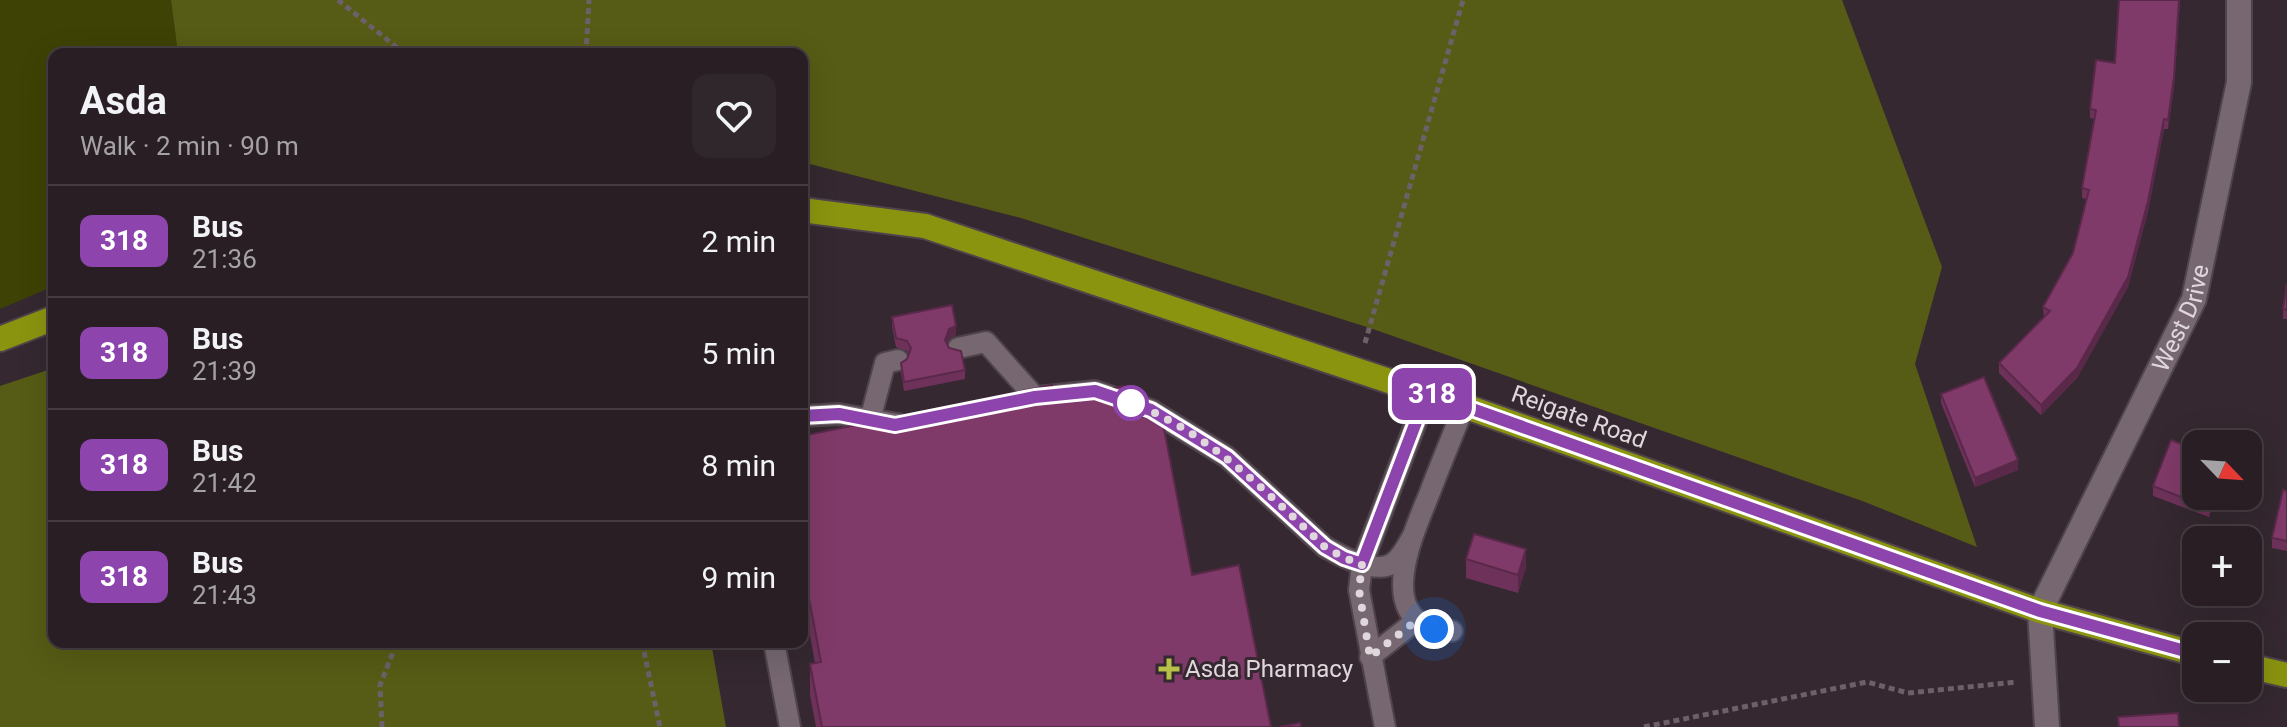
<!DOCTYPE html>
<meta charset="utf-8">
<style>
:root{--surface:#281e24;--page:#30272c;--text:#f1f3f6;--muted:#a5a2a6;--line:#443c41}
body{margin:0;font-family:Roboto,sans-serif;background:var(--page);color:var(--text);height:100vh;display:flex;flex-direction:column;font-size:30px;white-space:nowrap}
*{box-sizing:border-box;margin:0}
p{font-size:26px;color:var(--muted)}
.icon{flex:none;width:44px;height:44px;fill:none;stroke:currentColor;stroke-width:2;stroke-linecap:round;stroke-linejoin:round}
.map{position:relative;flex:1;overflow:hidden}
.side{position:absolute;left:48px;top:48px;width:760px;height:600px;display:flex;flex-direction:column;background:var(--surface);border-radius:16px;box-shadow:0 8px 32px #0002,0 0 0 2px var(--line)}
.side>*{flex:none}
.badge{padding:0 16px;border-radius:12px;font-size:28px;line-height:52px}
.needle{width:52px;rotate:115deg}
.buttons{position:absolute;left:2182px;top:430px;display:grid;gap:16px}
.buttons a{display:grid;place-items:center;width:80px;height:80px;border-radius:16px;background:var(--surface);box-shadow:0 8px 32px #0002,0 0 0 2px var(--line);font-size:40px}
.you{position:absolute;width:40px;height:40px;margin:-20px;border:6px solid #fff;border-radius:50%;background:#1a73e8;box-shadow:0 0 0 12px #1a73e833}
.map>.badge{position:absolute;translate:-50% -50%;box-shadow:0 0 0 4px #fff}
.round{display:grid;place-items:center;flex:none;width:84px;height:84px;border-radius:16px;background:var(--page)}
.summary{display:flex;align-items:center;justify-content:space-between;height:136px;padding:0 32px}
h1{font-size:38px;font-weight:700;line-height:60px}
ul{padding:0;list-style:none}
li{display:flex;align-items:center;gap:24px;height:112px;padding:0 32px;border-top:2px solid var(--line)}
li div{flex:1}
li b{display:block;font-size:30px}
li em{font-style:normal}
li .badge{min-width:88px;font-weight:700;text-align:center}
.map>svg:first-child{display:block}
</style>
<div class="map">
<svg width="2287" height="727" viewBox="0 0 2287 727">
<rect width="100%" height="100%" fill="#352830"/>
<!-- green -->
<polygon fill="#3e4204" points="0,0 171,0 178,54 54,54 54,286 0,309"/>
<!-- forest -->
<g fill="#565c15">
<polygon points="171,0 1842,0 1942,267 1915,364 1977,547 1865,502 1370,328 1021,218 802,162 802,54 178,54"/>
<polygon points="54,368 54,642 711,642 726,727 0,727 0,386"/>
</g>
<g fill="none" stroke-linecap="round" stroke-linejoin="round">
<!-- lane casing -->
<g stroke="#4f444b" stroke-width="24">
<g id="lane">
<polyline points="958,348 986,342 1035,397"/>
<path d="M1028,398L1095,391L1151,410L1227,457L1325,547C1341,556 1376,575 1393,563C1402,557 1407,546 1412,537"/>
<polyline points="802,416 839,414 898,424"/>
<polyline points="870,420 885,363 898,360"/>
<path d="M1452,631C1446,630 1439,631 1434,629C1375,612 1416,528 1430,492C1441,463 1453,435 1464,406"/>
<polyline points="774,642 790,727"/>
<polyline points="1370,657 1417,620"/>
<polyline points="1385,727 1359,590 1362,564 1427,393"/>
</g>
</g>
<!-- street casing -->
<g stroke="#4f444b" stroke-width="28">
<g id="street">
<path id="s1" d="M2047,727L2040,611L2194,299L2239,82V0"/>
</g>
</g>
<!-- highway casing -->
<g stroke="#4f444b" stroke-width="28">
<g id="highway">
<polyline points="802,210 925,226 1464,406 2040,611 2196,654"/>
<polyline points="0,339 54,318"/>
<polyline points="2248,666 2287,675"/>
</g>
</g>
<!-- path -->
<g stroke="#6c6168" stroke-width="5" stroke-dasharray="6 4" stroke-linecap="butt">
<polyline points="338,0 405,54"/>
<polyline points="586,54 589,0"/>
<polyline points="1365,343 1463,0"/>
<polyline points="642,642 660,727"/>
<polyline points="382,727 380,685 397,642"/>
<polyline points="1644,727 1867,682 1908,693 2017,682"/>
</g>
<!-- lane -->
<use href="#lane" stroke="#766770" stroke-width="20"/>
<!-- street -->
<use href="#street" stroke="#766770" stroke-width="24"/>
<!-- highway -->
<use href="#highway" stroke="#8b940f" stroke-width="24"/>
</g>
<!-- wall -->
<g fill="#6e325a">
<polygon points="2180,0 2174,87 2168,129 2164,129 2148,211 2128,287 2077,378 2041,415 1999,373 1999,363 2044,317 2043,307 2073,253 2087,199 2082,198 2082,188 2095,119 2090,118 2090,109"/>
<polygon points="2287,283 2287,319 2283,319 2283,309"/>
<polygon points="892,317 956,335 949,339 947,344 965,370 965,379 904,391 901,373 901,363 907,359 909,354 907,351 896,347 892,327"/>
<polygon points="1941,394 2018,470 1975,487 1941,403"/>
<polygon points="1055,402 1129,419 1192,575 1271,727 816,727 810,695 810,664 815,663 802,592 802,436"/>
<polygon points="2153,486 2217,496 2209,517 2153,496"/>
<polygon points="2287,491 2287,551 2272,548 2272,538"/>
<polygon points="1466,559 1526,567 1518,593 1466,578"/>
</g>
<!-- shaded-wall -->
<g fill="#5a294a">
<polygon points="2180,0 2174,87 2168,129 2168,120"/>
<polygon points="2164,119 2164,129 2148,211 2128,287 2077,378 2041,415 2041,405"/>
<polygon points="956,326 956,335 949,339 945,350 945,340 949,329"/>
<polygon points="2018,460 2018,470 1975,487 1975,478"/>
<polygon points="2213,496 2217,496 2209,517 2209,508"/>
<polygon points="1526,549 1526,567 1518,593 1518,575"/>
</g>
<!-- building -->
<g fill="#803a69" stroke="#5a294a" stroke-width="2">
<polygon points="2119,0 2179,0 2174,77 2168,120 2164,119 2148,201 2128,277 2077,368 2041,405 1999,363 2050,311 2043,307 2073,253 2089,190 2082,188 2096,110 2090,109 2096,60 2115,63"/>
<polygon points="2287,283 2287,310 2283,309"/>
<polygon points="952,305 956,326 949,329 945,340 949,348 961,351 965,370 904,382 901,363 907,359 911,348 907,341 896,338 892,317"/>
<polygon points="1984,377 2018,460 1975,478 1941,394"/>
<polygon points="1052,385 1055,402 1123,386 1129,419 1161,413 1192,575 1239,565 1271,727 822,727 810,664 821,662 802,561 802,436"/>
<polygon points="2171,440 2196,450 2196,496 2213,496 2209,508 2153,486"/>
<polygon points="2283,490 2287,491 2287,541 2272,538"/>
<polygon points="1474,534 1526,549 1518,575 1466,559"/>
<polygon points="2178,713 2179,727 2119,727 2118,717"/>
<polygon points="1300,723 1301,727 1280,727"/>
</g>
<g fill="none" stroke-linecap="round" stroke-linejoin="round">
<!-- line casing -->
<g stroke="#fff" stroke-width="18">
<polyline id="line" points="802,416 839,414 895,425 1035,397 1095,391 1151,410 1227,457 1325,547 1344,558 1362,564 1427,393 2040,611 2196,654"/>
</g>
<!-- line -->
<use href="#line" stroke="#8e44ad" stroke-width="12"/>
<!-- walk -->
<path stroke="#e0d7dc" stroke-width="8" stroke-dasharray="0 14.4" d="M1131,403L1123,400C1203,427 1264,490 1325,547L1344,558L1362,564L1359,590L1370,657L1417,620L1434,629"/>
</g>
<!-- markers -->
<circle fill="#fff" stroke="#8e44ad" stroke-width="4" cx="1131" cy="403" r="16"/>
<path fill="#b7c148" stroke="#352830" stroke-width="3" d="M1165 657h8v8h8v8h-8v8h-8v-8h-8v-8h8z"/>
<g text-anchor="middle" stroke-width="6" stroke-linejoin="round" paint-order="stroke">
<!-- street labels -->
<g font-size="24" fill="#e0d7dc" stroke="#352830">
<text dy="8" stroke="none"><textPath href="#s1" startOffset="442">West Drive</textPath></text>
<text transform="translate(1579 417) rotate(20)" y="8">Reigate Road</text>
</g>
<!-- poi labels -->
<g font-size="24" fill="#e0d7dc" stroke="#352830" text-anchor="start">
<text x="1185" y="677">Asda Pharmacy</text>
</g>
</g>
</svg>
<div class="buttons">
<a><svg class="needle" viewBox="-14 -14 28 28"><path d="M0-13l5 13h-10z" fill="#e53935"/><path d="M0 13l5-13h-10z" fill="#a5a2a6"/></svg></a>
<a>+</a>
<a>−</a>
</div>
<div class="you" style="left:1434px;top:629px"></div>
<b class="badge" style="left:1432px;top:394px;background:#8e44ad;color:#fff">318</b>
<section class="side">
<div class="summary"><div><h1>Asda</h1><p>Walk · 2 min · 90 m</p></div><a class="round"><svg class="icon" aria-label="heart" viewBox="0 0 24 24"><path d="M12 20l-8-8c-3-5 5-10 8-4 3-6 11-1 8 4z"/></svg></a></div>
<ul>
<li><span class="badge" style="background:#8e44ad;color:#fff">318</span><div><b>Bus</b><p>21:36</p></div><em>2 min</em></li>
<li><span class="badge" style="background:#8e44ad;color:#fff">318</span><div><b>Bus</b><p>21:39</p></div><em>5 min</em></li>
<li><span class="badge" style="background:#8e44ad;color:#fff">318</span><div><b>Bus</b><p>21:42</p></div><em>8 min</em></li>
<li><span class="badge" style="background:#8e44ad;color:#fff">318</span><div><b>Bus</b><p>21:43</p></div><em>9 min</em></li>
</ul>
</section>
</div>
